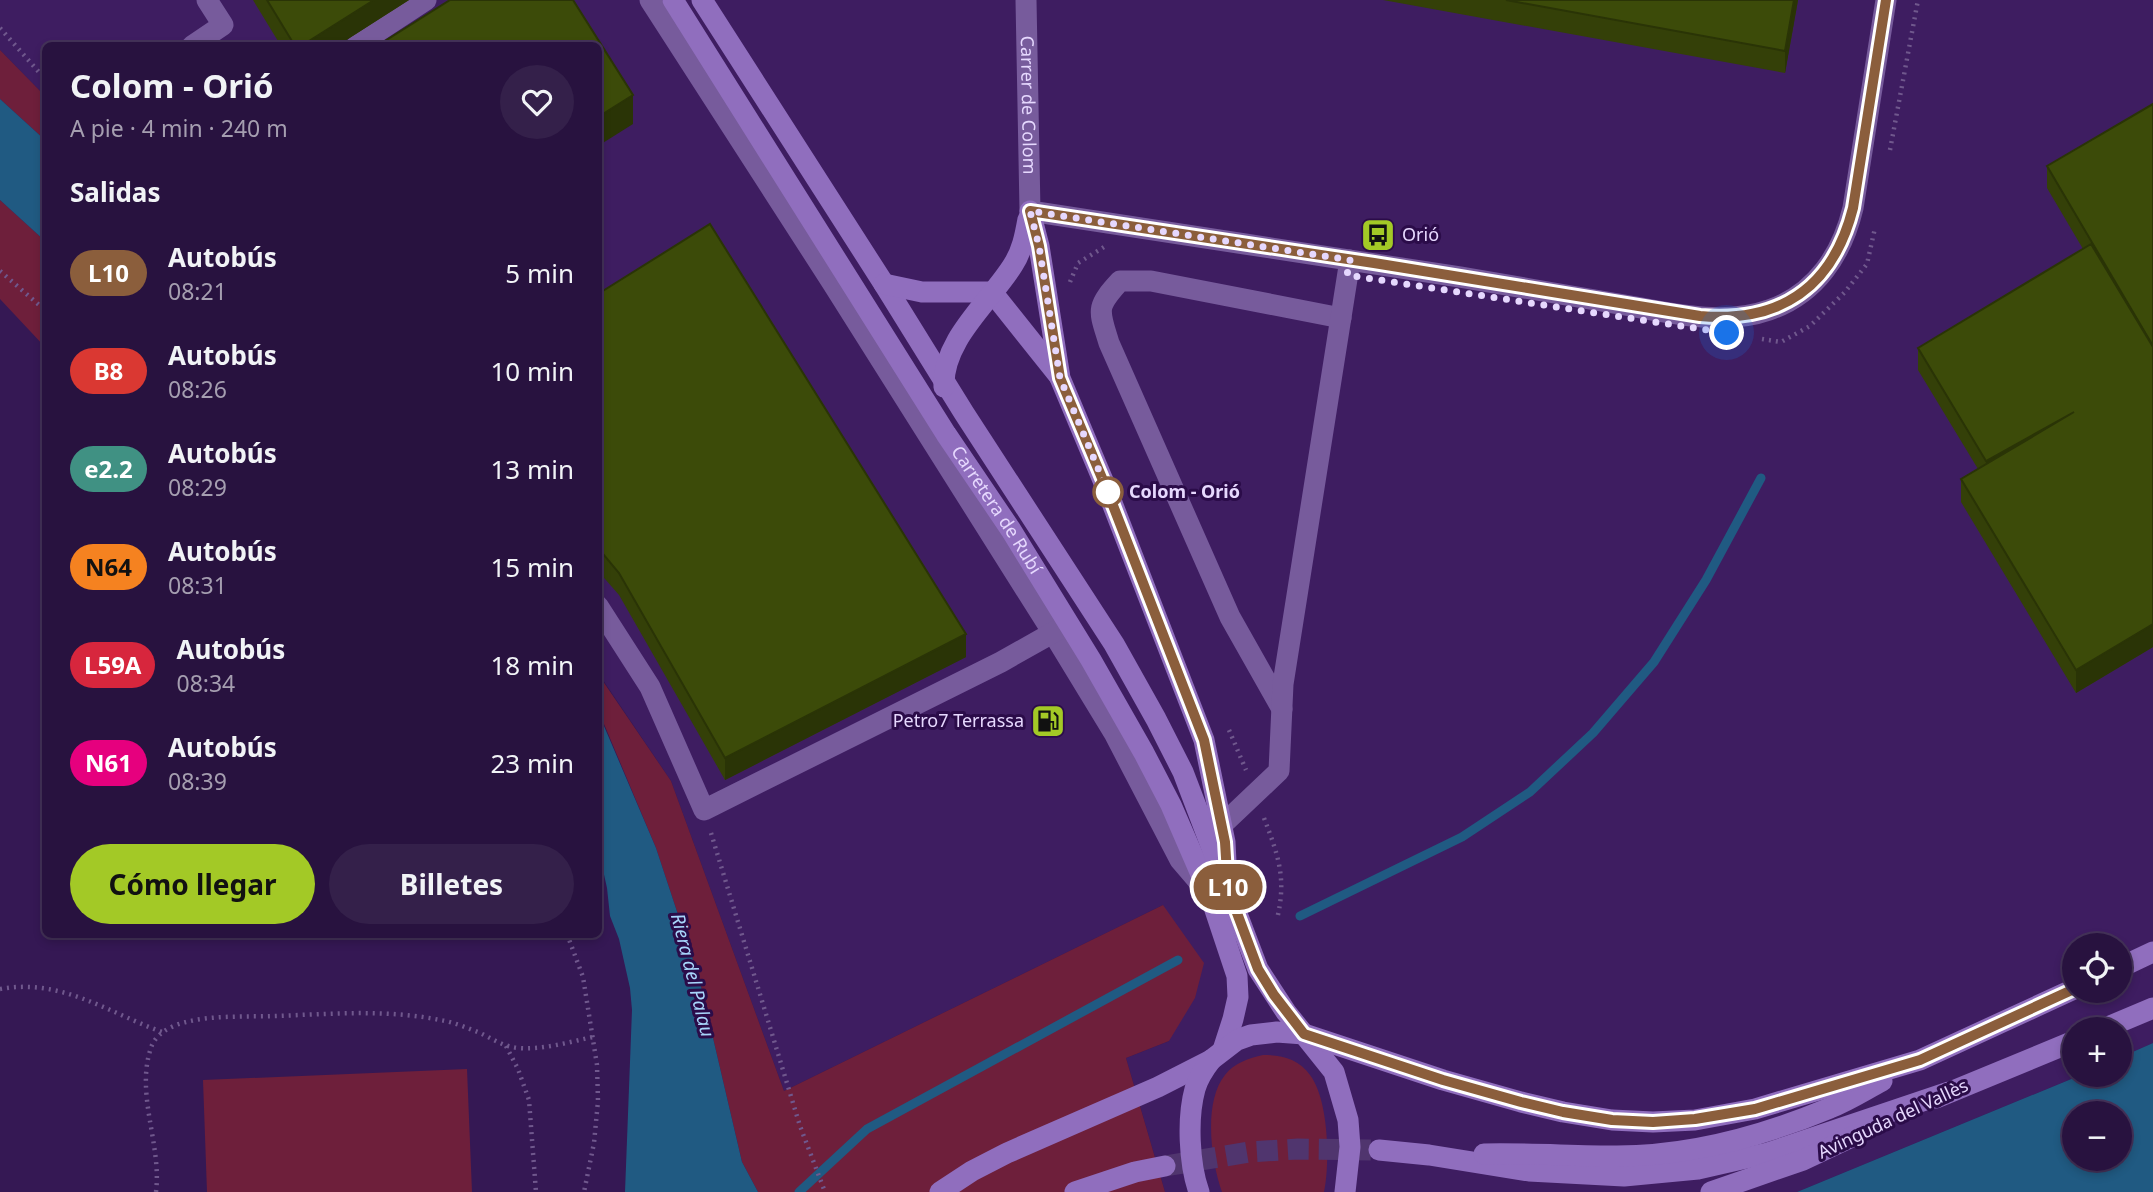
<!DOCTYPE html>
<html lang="es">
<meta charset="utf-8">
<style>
:root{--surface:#28123f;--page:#34204a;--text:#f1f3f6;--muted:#a59eb0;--line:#443259;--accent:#a3c926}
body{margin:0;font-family:"Noto Sans",sans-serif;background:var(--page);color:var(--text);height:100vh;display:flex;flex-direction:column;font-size:26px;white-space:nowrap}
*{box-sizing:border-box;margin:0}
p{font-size:23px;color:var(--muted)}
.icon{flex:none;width:38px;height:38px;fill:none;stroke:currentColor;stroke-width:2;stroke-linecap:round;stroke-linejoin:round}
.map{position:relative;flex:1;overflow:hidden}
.details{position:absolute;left:42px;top:42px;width:560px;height:896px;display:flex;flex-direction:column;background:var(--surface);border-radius:10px;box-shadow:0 4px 10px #0003,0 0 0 2px var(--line)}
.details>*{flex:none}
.badge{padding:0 14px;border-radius:23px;font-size:24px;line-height:46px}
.tools{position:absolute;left:2062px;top:933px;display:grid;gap:14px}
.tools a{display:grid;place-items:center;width:70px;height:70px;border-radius:50%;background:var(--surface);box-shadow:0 4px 10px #0003,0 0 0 2px var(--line);font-size:35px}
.you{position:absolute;width:35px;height:35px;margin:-18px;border:5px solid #fff;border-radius:50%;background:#1a73e8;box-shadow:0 0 0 10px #1a73e833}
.map>.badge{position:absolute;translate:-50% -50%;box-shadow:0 0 0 4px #fff}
h2{padding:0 28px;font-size:26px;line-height:63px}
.round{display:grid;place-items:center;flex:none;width:74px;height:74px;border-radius:37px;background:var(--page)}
.head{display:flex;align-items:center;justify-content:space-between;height:119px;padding:0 28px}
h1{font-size:33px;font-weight:700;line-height:52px}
.cta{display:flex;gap:14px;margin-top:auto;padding:14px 28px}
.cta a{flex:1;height:80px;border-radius:42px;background:var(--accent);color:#111;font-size:28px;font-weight:700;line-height:80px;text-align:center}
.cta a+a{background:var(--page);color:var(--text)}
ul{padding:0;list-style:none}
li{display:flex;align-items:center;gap:21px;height:98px;padding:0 28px}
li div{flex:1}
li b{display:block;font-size:26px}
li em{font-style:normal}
li .badge{min-width:77px;font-weight:700;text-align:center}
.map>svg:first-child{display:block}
</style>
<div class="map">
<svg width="2153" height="1192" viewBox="0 0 2153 1192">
<rect width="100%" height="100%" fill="#351854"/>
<!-- built -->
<path fill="#3e1d61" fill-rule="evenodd" d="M0,0H2153V1043L2119,1058V1029H2074V1074L2081,1075L1797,1192H1165L1126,1058L1169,1041L1163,905L784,1091L671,781L599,674L598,46H46L45,96L0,50ZM2074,945H2119V990H2074Z"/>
<!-- green -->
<g fill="#6e1f3b">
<polygon points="0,50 45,96 45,140 0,99"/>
<polygon points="0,200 45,241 45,347 0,299"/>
<polygon points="598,674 671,781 784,1091 1163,905 1204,963 1195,998 1169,1041 1126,1058 1165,1192 758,1192 742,1162 699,978 656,848 599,712"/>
<path d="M1263,1055C1282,1055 1299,1059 1310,1075C1329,1100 1330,1163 1324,1192H1222C1211,1161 1203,1102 1225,1075C1234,1063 1249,1058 1263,1055Z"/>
<polygon points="467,1069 472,1192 207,1192 203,1080"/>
</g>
<!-- water -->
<g fill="#205a82" fill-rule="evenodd">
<polygon points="0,99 45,140 45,241 0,200"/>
<polygon points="598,712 656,848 699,978 742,1162 758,1192 625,1192 632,1010 630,988 619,939 610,916 607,888 599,852"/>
<path d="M2153,1043V1192H1797L2081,1075L2119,1074V1058ZM2074,1113H2119V1158H2074Z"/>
</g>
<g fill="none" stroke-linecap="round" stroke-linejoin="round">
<!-- stream -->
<g stroke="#205a82" stroke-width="9">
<polyline points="1300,916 1462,837 1530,792 1593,733 1654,662 1706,580 1761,478"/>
<polyline points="799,1192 867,1129 1178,960"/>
</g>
<!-- major-tunnel -->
<polyline stroke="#50356e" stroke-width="21" stroke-dasharray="21 10" stroke-linecap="butt" points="1165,1166 1249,1152 1298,1149 1379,1150"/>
<!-- path -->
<g stroke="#70588d" stroke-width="4.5" stroke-dasharray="2 5" stroke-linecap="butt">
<polyline points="0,28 46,80"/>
<polyline points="1890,150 1918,0"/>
<polyline points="0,271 46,311"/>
<polyline points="1070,282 1078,263 1104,247"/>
<polyline points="1762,339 1781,342 1810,326 1845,292 1867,264 1875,228"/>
<polyline points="1229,730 1246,770"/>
<path d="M1264,818C1278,855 1287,878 1277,919"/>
<polyline points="711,833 800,1126 825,1192"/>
<polyline points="567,934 583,977 597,1065 598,1101 594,1143 584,1192"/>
<path d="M0,989C61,978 107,1012 162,1032"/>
<polyline points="506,1046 518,1069 529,1100 536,1192"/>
<path d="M156,1192C162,1144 134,1092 152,1045C158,1032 173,1025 186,1022C214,1015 247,1017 276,1016C330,1014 386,1009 440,1020C453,1022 468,1028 480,1033C493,1039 504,1047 519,1048C543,1050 569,1042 593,1037"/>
</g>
<!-- minor -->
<g stroke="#775b9c" stroke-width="21">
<polyline points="650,0 833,284 1053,633 1114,733 1180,860 1204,888"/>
<path id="s1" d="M1026,0L1030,211C1173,234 1317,254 1460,277C1509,285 1558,294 1607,302C1659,310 1718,328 1769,310C1816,294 1842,254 1853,208L1886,0"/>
<polyline points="192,46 223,25 207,0"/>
<polyline points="356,46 426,0"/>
<polyline points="598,606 650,687 704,810 1001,662 1063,627"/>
<path d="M1282,709L1230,617L1109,343C1099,310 1095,308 1120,281H1151L1341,318"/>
<polyline points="1221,826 1279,771 1283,684 1350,260"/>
</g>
<!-- major -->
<g stroke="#906ebe" stroke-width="21">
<path id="s2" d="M673,0L946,434L1011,530L1091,660L1144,753L1171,805L1210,895L1237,976L1238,997L1233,1019L1223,1050"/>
<polyline points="702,0 884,284 964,413 1114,644 1156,719 1183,772 1258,969 1286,1012 1334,1072 1348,1120 1350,1147 1345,1192"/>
<polyline points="1030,211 1039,246 1060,378 1107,490 1204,740 1225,842 1226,862"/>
<polyline points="884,284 922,292 992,292 1059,376"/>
<path d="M944,387C942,340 990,302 1013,265C1022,251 1025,236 1028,219"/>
<polyline points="2119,968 2153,952"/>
<polyline points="2103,1029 2153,1008"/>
<polyline points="1936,1098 2074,1041"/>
<polyline points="1379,1150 1429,1155 1529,1171 1624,1176 1698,1169 1768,1153 1949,1092"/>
<path d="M1484,1154C1528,1153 1573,1156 1617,1156C1691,1156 1763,1136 1830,1108C1848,1101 1865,1090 1882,1081"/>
<polyline points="940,1192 972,1171 1007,1153 1158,1087 1211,1060 1237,1040 1251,1035 1277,1032 1304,1034 1443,1080 1521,1102 1563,1112 1612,1120 1653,1122 1695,1120 1755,1109 1920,1060 2074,989"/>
<polyline points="1075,1192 1135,1172 1165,1166"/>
<path d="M1199,1192C1189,1164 1187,1118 1195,1089C1198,1078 1204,1069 1211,1060"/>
<polyline points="1711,1192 1803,1160 1856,1135"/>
</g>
</g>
<!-- wall -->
<g fill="#344008">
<polygon points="253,0 409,0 337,46 281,46"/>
<polygon points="1383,0 1798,0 1785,73"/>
<polygon points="2153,104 2153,647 2076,693 1961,502 1961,479 1978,469 1918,370 1918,348 2083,249 2047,188 2047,166"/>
<polygon points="598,294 966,657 725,780 619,595 598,571"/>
</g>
<!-- shaded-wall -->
<g fill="#2a3406">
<polygon points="374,0 409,0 337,46 301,46"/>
<polygon points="1794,0 1798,0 1785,73 1785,51"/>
<polygon points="633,95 633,124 598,146 598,117"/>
<polygon points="2074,412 1986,483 1986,461"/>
<polygon points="2153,624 2153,647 2076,693 2076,670"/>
<polygon points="966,634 966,657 725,780 725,758"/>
</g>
<!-- building -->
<g fill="#3c4b09" stroke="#2a3406" stroke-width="2">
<polygon points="267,0 374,0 301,46 295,46"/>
<polygon points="450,0 573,0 633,95 598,117 598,46 377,46"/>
<polygon points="1506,0 1794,0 1785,51"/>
<polygon points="2153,104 2153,346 2047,166"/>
<polygon points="710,224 966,634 725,758 619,573 598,548 598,294"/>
<polygon points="2091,244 2153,347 2153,624 2076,670 1961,479 2074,412 1986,461 1918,348"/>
</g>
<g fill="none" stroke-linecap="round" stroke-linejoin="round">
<!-- line casing -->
<g stroke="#fff" stroke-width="16">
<path id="line" d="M1886,0L1853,208C1833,287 1781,323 1700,316L1374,263L1030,211L1039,246L1060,378L1107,490L1204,740L1225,842L1228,889L1258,969L1274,995L1304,1034L1443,1080L1521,1102L1563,1112L1612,1120L1653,1122L1695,1119L1755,1109L1920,1060L2074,989"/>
</g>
<!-- line -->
<use href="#line" stroke="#8b5e3c" stroke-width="10"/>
<!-- walk -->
<polyline stroke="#e6d8fe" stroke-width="7" stroke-dasharray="0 12.6" points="1108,492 1060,378 1039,246 1030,211 1350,260 1347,275 1727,333"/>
</g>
<!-- icons -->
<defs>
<g id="bus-square" transform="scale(1.75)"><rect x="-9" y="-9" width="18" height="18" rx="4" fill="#a3c926" stroke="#2b0c49"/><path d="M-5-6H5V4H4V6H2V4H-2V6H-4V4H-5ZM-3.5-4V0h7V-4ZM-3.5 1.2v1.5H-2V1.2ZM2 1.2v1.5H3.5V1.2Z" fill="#111"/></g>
<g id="fuel-square" transform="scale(1.75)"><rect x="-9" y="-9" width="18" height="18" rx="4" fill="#a3c926" stroke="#2b0c49"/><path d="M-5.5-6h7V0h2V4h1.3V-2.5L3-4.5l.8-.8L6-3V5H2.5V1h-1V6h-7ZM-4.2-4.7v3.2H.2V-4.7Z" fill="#111"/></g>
</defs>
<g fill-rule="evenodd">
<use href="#bus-square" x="1378" y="235"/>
<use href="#fuel-square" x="1048" y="721"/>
</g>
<!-- markers -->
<circle fill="#fff" stroke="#8b5e3c" stroke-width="3.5" cx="1108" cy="492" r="14"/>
<g text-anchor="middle" stroke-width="6" stroke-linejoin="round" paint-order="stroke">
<!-- street labels -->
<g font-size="18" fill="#e6d8fe" stroke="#2b0c49">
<text dy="6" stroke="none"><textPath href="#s1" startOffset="105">Carrer de Colom</textPath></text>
<text dy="6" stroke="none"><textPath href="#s2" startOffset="604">Carretera de Rubí</textPath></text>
<text transform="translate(1893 1119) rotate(-25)" y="6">Avinguda del Vallès</text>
</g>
<!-- poi labels -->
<g font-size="18" fill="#e6d8fe" stroke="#2b0c49" text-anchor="start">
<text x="1402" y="241">Orió</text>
<text x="1024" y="727" text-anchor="end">Petro7 Terrassa</text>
</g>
<!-- stop labels -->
<g font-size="18" font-weight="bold" fill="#e6d8fe" stroke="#2b0c49" text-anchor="start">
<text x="1129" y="498">Colom - Orió</text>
</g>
<!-- water labels -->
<g font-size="19" font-style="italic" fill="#a8d6fb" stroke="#2b0c49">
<text transform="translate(693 975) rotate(76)" y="7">Riera del Palau</text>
</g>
</g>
</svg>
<div class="tools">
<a><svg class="icon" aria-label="locate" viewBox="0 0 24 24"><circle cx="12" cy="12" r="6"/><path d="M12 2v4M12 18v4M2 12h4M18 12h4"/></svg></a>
<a>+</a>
<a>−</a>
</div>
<div class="you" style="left:1727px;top:333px"></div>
<b class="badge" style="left:1228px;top:887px;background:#8b5e3c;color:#fff">L10</b>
<section class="details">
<div class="head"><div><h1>Colom - Orió</h1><p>A pie · 4 min · 240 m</p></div><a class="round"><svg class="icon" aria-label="heart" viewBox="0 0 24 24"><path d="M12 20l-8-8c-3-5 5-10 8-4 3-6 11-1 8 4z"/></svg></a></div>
<h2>Salidas</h2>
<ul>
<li><span class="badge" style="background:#8b5e3c;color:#fff">L10</span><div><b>Autobús</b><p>08:21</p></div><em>5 min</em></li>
<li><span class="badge" style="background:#da3832;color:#fff">B8</span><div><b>Autobús</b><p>08:26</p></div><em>10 min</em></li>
<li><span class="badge" style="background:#409183;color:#fff">e2.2</span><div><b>Autobús</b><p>08:29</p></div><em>13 min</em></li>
<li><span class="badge" style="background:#f58220;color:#111">N64</span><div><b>Autobús</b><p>08:31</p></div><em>15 min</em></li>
<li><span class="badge" style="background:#d7263d;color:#fff">L59A</span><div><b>Autobús</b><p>08:34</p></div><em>18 min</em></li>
<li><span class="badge" style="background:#e6007e;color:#fff">N61</span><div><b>Autobús</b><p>08:39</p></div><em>23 min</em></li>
</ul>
<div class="cta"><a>Cómo llegar</a><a>Billetes</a></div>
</section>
</div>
